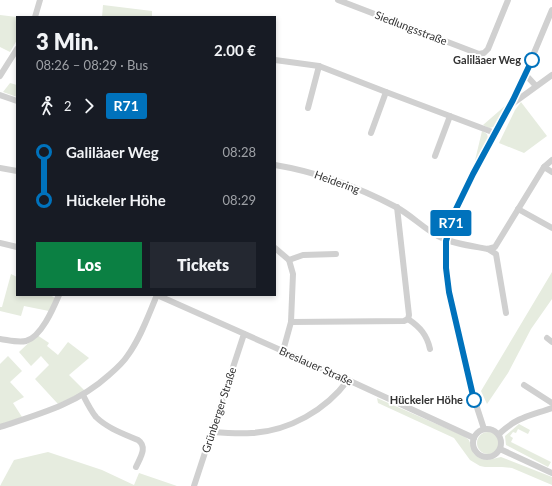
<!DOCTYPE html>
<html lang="de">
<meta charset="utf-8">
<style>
:root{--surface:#171b24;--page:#242831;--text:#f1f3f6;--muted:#9ea1a6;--accent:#0b8043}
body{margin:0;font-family:Lato,sans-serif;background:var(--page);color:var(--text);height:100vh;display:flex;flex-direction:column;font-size:15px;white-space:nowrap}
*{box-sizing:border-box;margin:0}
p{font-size:13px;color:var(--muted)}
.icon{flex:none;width:22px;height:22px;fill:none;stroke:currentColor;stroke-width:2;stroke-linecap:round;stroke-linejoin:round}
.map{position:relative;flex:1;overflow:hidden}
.details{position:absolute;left:16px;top:16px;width:260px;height:280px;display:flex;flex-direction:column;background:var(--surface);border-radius:0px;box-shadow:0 2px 6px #0003}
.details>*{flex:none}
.badge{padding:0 8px;border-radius:3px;font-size:14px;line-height:26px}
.map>.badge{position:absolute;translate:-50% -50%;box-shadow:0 0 0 2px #fff}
.legs{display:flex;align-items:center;gap:6px;height:44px;padding:0 20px;font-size:13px}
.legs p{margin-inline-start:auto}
.overview{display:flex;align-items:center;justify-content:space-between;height:68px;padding:0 20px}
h1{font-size:22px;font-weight:800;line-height:30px}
.button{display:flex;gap:8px;margin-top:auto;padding:8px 20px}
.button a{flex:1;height:46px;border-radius:0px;background:var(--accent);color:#fff;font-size:16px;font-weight:800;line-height:46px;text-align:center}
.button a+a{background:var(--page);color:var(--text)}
ul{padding:0 20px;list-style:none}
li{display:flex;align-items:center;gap:14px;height:48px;font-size:15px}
li i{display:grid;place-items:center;width:6px;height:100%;margin:0 5px;background:currentColor}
li i::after{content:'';width:10px;height:10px;margin:-5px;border:3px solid;border-radius:50%;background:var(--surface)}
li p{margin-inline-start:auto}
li:first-child i{background:linear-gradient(#0000 50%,currentColor 0)}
li:last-child i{background:linear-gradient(currentColor 50%,#0000 0)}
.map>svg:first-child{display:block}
</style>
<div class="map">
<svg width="552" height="486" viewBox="0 0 552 486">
<rect width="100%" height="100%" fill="#fff"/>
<!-- green -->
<g fill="#e6ecdf">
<polygon points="103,5 152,11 152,17 102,17"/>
<polygon points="0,15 17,17 17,40 10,52 0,47"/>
<polygon points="10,83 17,85 17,97 3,92"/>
<polygon points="521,102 547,136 524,153 499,143 515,110"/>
<polygon points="506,105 494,127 489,128 483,125"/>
<polygon points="482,131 487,134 488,138 473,169"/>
<polygon points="552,272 552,299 531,329 508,373 487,404 481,391"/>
<polygon points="11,274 17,277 17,295 50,295 55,298 49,311 24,306 21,316 0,311 0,307 2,307"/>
<polygon points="37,335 49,343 47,346 58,355 68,342 89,358 69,375 85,391 58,404 35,379 49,365 41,356 31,366 19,352"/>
<polygon points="8,356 22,371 10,382 24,397 13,403 22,417 0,425 0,364"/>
<polygon points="377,398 464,436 469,440 474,454 481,459 488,460 501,457 552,477 552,485 512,468 502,467 485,467 480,466 470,460 454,438 378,403"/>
<polygon points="519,424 530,430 528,434 518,429 516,433 513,432 510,436 513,438 511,442 551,462 548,467 506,445 505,436"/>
<circle cx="488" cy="443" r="11"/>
<polygon points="48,452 102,470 134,485 139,473 177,486 0,486 14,460"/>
</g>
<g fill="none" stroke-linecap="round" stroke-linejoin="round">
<!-- street -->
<g stroke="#d0d0d0" stroke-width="6">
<polyline points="338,0 479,54 484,53 488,49 508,0"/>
<polyline points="35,17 40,0"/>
<polyline points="275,60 319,66 386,92 495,133"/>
<polyline points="525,74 536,86"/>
<polyline points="0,76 17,49"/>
<polyline points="0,95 17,101"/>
<polyline points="512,104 552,75"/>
<polyline points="308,108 319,66"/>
<polyline points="371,133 386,92"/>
<polyline points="435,156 450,116"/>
<path d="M275,165C317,172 358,187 396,207C411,215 423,228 438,236C453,244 472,246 488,249L495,247L544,167L552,160"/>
<polyline points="544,167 552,172"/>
<polyline points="0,168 17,171"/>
<polyline points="518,209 552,228"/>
<polyline points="0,243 17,247"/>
<polyline points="275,248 289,260 293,274 291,322 283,351"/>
<polyline points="488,249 496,254 506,313"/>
<polyline points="289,260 303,255 336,254"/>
<polyline points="157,295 348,380 474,438"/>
<path d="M408,319C420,327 427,335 430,349"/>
<polyline points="291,322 404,321 408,319 409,315 397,207"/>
<polyline points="547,338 552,342"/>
<path d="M0,339C8,340 18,343 26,341C41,337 53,309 59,295"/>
<polyline points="524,385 552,403"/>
<path d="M83,395C87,403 91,411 96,417C107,428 124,434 138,440C148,447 140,458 136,467"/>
<path d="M0,427C40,414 77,404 109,375C116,369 123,363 128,355C141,337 148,316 157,295"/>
<circle cx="487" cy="443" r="14"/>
<polyline points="484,429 471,389 449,292 446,268 446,241 456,209 473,174 521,84 552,10"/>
<path d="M212,432C225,433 239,434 252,433C289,431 326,410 348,380"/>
<path d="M499,434C517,417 529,416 552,408"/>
<polyline points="500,449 552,473"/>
<polyline points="194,486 244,334"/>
</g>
</g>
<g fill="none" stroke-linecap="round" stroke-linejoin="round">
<!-- line-1 casing -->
<g stroke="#fff" stroke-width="9">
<polyline id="line-1" points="474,400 449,292 446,268 446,241 456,209 473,174 513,100 532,60"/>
</g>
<!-- line-1 -->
<use href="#line-1" stroke="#0072bc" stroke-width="6"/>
</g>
<!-- markers -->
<g fill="#fff" stroke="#0072bc" stroke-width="2">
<circle cx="532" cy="60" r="7"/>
<circle cx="474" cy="400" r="7"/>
</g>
<g text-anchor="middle" stroke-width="4" stroke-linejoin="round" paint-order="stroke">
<!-- street labels -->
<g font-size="11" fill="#333" stroke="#fff">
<text transform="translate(411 28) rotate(21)" y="4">Siedlungsstraße</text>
<text transform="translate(337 182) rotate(20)" y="4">Heidering</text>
<text transform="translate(316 366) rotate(24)" y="4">Breslauer Straße</text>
<text transform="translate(219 410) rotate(-72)" y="4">Grünberger Straße</text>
</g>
<!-- stop labels -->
<g font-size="11" font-weight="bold" fill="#333" stroke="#fff" text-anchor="end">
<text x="521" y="64">Galiläaer Weg</text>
<text x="463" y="404">Hückeler Höhe</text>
</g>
</g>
</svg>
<b class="badge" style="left:451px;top:223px;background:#0072bc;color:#fff">R71</b>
<section class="details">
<div class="overview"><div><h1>3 Min.</h1><p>08:26 – 08:29 · Bus</p></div><b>2.00 €</b></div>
<div class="legs"><svg class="icon" aria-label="walk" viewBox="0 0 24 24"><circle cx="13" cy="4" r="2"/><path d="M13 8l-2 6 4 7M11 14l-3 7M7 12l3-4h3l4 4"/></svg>2<svg class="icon" aria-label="forward" viewBox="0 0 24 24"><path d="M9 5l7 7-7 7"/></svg><b class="badge" style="background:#0072bc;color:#fff">R71</b></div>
<ul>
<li><i style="color:#0072bc"></i><b>Galiläaer Weg</b><p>08:28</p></li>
<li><i style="color:#0072bc"></i><b>Hückeler Höhe</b><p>08:29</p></li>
</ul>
<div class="button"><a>Los</a><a>Tickets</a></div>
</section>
</div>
